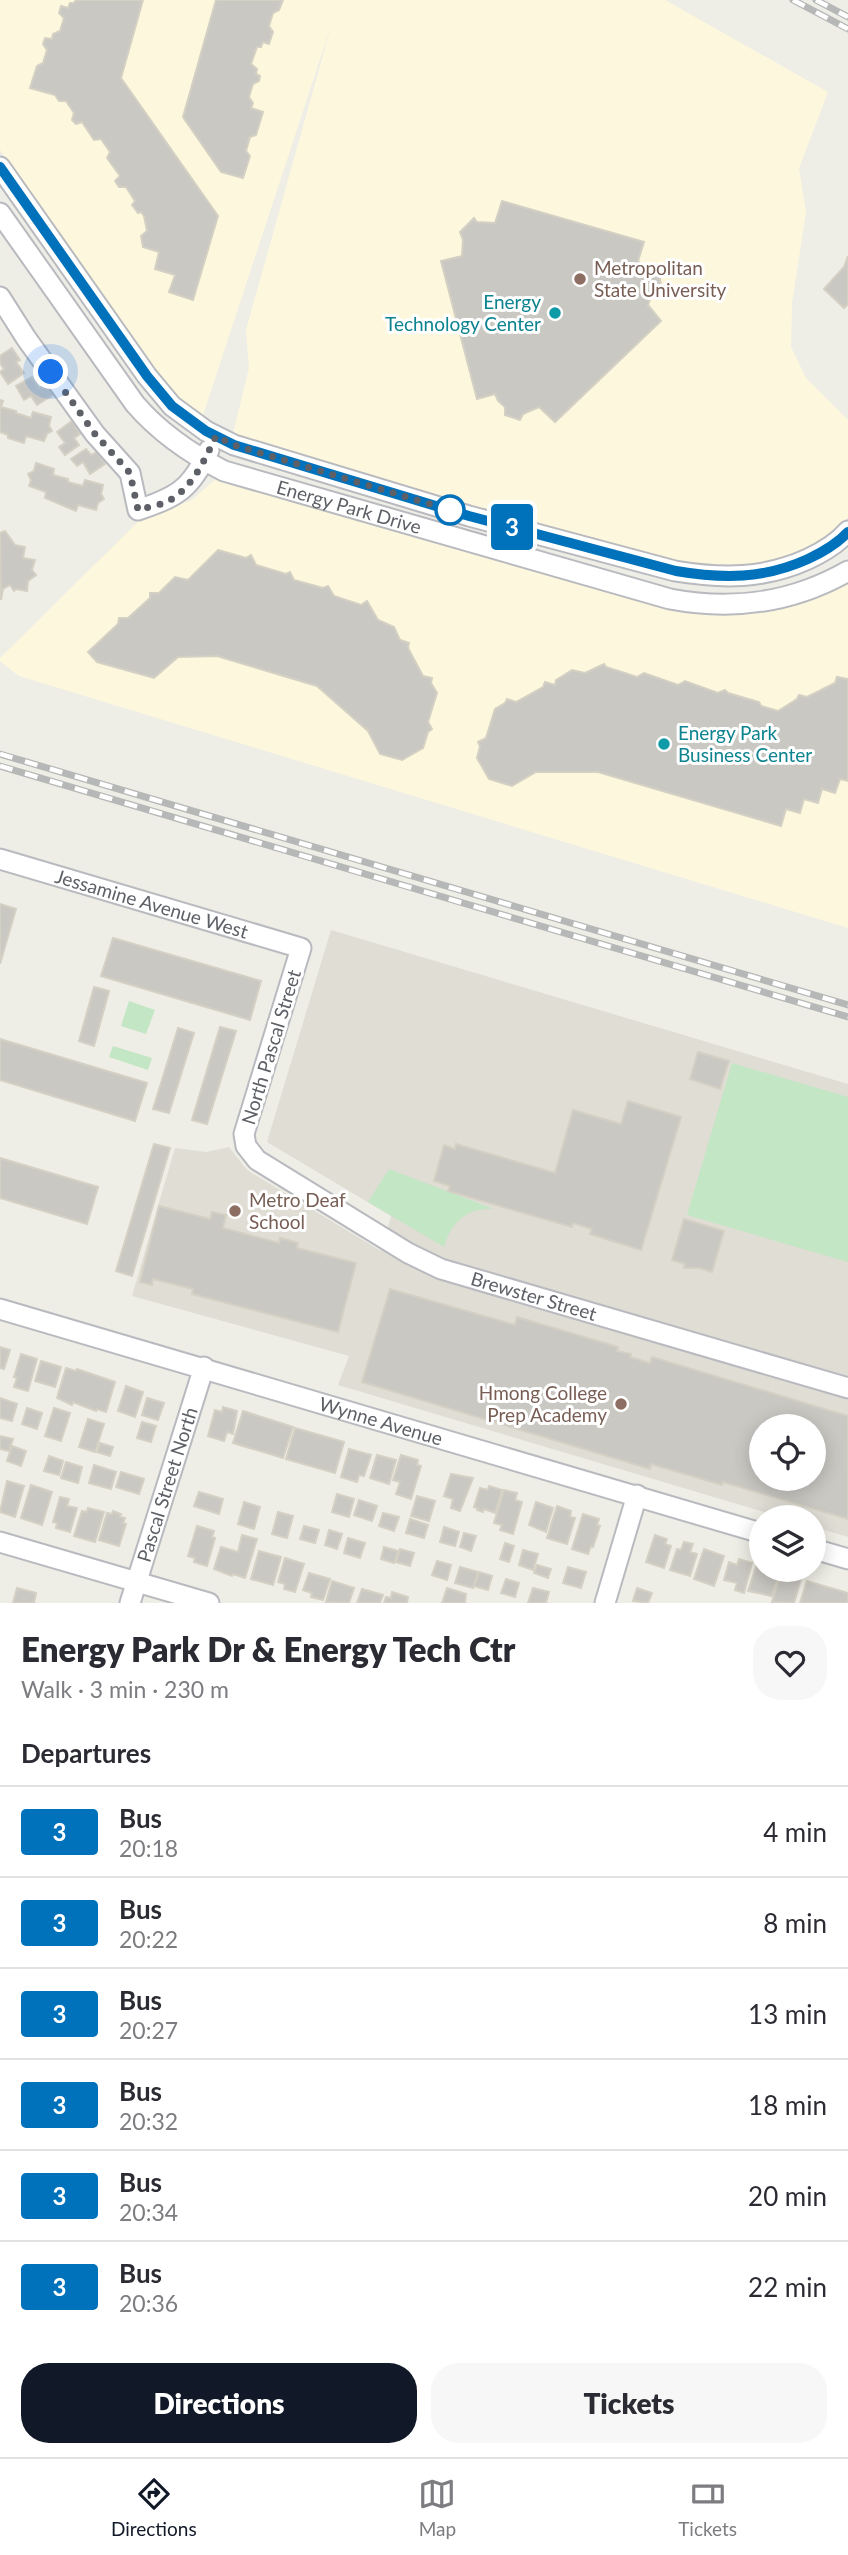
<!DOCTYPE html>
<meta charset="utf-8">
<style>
:root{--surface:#fff;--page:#f7f7f7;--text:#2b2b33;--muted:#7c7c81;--line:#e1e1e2;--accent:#111827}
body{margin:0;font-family:Lato,sans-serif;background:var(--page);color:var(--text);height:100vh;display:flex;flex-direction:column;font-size:26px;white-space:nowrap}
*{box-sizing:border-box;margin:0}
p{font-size:23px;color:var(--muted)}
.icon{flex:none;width:38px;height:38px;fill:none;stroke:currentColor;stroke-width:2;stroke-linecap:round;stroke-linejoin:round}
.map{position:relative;height:1603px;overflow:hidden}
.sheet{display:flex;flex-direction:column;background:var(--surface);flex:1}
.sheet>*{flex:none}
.badge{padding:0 14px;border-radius:5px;font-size:24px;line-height:46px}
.tools{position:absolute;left:749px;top:1414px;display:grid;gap:14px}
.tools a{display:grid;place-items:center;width:77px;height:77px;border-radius:50%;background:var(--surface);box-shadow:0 4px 18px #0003;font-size:35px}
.you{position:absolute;width:35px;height:35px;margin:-18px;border:5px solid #fff;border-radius:50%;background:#1a73e8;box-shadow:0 0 0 10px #1a73e833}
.map>.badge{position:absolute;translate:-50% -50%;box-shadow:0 0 0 4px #fff}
h2{padding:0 21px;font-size:26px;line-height:63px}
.round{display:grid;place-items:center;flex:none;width:74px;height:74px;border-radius:28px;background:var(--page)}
.overview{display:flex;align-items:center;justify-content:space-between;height:119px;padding:0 21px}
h1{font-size:33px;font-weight:800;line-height:52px}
.action{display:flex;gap:14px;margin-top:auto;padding:14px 21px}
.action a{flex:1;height:80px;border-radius:28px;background:var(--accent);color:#fff;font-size:28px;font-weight:800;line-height:80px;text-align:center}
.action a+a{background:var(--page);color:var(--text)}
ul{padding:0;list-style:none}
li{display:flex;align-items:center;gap:21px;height:91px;padding:0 21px;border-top:2px solid var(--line)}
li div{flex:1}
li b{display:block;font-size:26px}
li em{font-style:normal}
li .badge{min-width:77px;font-weight:700;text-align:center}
.tab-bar{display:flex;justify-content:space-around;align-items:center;height:98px;border-top:2px solid var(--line);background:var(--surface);font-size:19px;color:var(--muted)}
.tab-bar a{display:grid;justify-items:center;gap:4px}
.tab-bar .current{color:var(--accent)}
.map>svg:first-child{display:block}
</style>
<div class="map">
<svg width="848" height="1603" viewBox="0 0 848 1603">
<rect width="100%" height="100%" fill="#efeee6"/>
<!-- commercial -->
<g fill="#fdf8dd">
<polygon points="0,0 665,0 828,92 799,168 806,212 792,303 791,347 806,378 848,420 848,517 833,534 813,546 766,565 743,568 681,564 247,442 233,434 249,368 246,330 332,23 202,418 165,386 0,150"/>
<polygon points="218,477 679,611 737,615 781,609 814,597 848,580 848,928 19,676 0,661 0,658 140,520 192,500"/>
</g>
<!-- education -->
<path fill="#dfddd4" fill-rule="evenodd" d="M331,930L848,1084V1537L814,1527V1517H781L338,1385L349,1356L132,1296L175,1148L206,1152L229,1147L247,1170L381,1251L391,1216L267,1142ZM761,1426H814V1479H761Z"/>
<!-- green -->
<g fill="#c3e6c5">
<polygon points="129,1001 155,1010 146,1034 121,1026"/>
<polygon points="113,1046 152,1058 148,1070 109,1057"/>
<polygon points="732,1063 848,1097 848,1262 687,1215"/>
<path d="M389,1169L494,1209C468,1207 451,1222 444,1247L368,1202Z"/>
</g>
<!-- building -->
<g fill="#cac8c3" stroke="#d4d0c4" stroke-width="2" fill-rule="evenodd">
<polygon points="76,0 143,0 121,78 218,216 193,300 169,292 175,275 155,269 159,252 143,247 141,236 147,231 144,216 141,212 138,213 132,205 135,201 126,187 119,187 115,181 120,176 107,158 110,152 101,139 94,140 82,122 76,124 72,120 74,113 66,101 59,101 55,95 30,88 37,66 43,63 47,50 43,44 45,38 52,39 53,34 60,31 64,18 59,13 61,6 68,8 70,3 74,3"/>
<polygon points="216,0 283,0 279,10 273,13 269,26 273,32 269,44 263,42 261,47 257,47 251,64 257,69 256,74 260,76 259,81 253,84 249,97 253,103 251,108 263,112 256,135 250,137 246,151 250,156 243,178 221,172 183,117"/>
<polygon points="502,201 644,242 638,261 649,270 659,270 661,287 653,291 648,305 661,321 555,422 539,407 523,414 520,420 505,415 505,407 498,401 495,394 477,399 441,261 462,256 463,240 460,232 474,218 477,222 495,223"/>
<polygon points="848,256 848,304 844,308 824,289 844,267"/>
<polygon points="12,348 20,360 16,362 24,373 8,384 0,372 4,369 0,363 0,356"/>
<polygon points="32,377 39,388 46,384 53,395 37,405 31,396 24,400 16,386"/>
<polygon points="0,400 3,401 1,407 16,411 16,413 31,418 33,412 51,417 49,426 52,431 47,434 44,441 26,436 24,443 8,438 8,435 0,432"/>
<polygon points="72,421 80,434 74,438 79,445 65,455 59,447 65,443 57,432"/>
<polygon points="86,449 91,455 97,452 105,464 90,474 83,462 77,466 71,459"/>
<polygon points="36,463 54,469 53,475 68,479 68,482 83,486 85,480 103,485 101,494 104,499 98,503 96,510 78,505 76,511 45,498 46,492 29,486 31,480 28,474 34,471"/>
<polygon points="5,531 15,545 25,547 23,558 35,560 32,570 36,575 28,581 27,591 16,589 14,591 10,585 3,589 1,600 0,533"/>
<polygon points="218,550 246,558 251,555 256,565 286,574 290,572 294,580 323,588 328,586 334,596 361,605 367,601 378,620 394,627 400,640 409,643 408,648 423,676 432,678 431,683 437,693 428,722 432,729 428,732 423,748 402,760 380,754 368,731 317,686 217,656 178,657 154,678 97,662 88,652 118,624 119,618 128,618 150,598 150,593 159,593 175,577 188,580"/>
<polygon points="604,664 606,667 637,677 644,673 678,685 685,681 718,693 725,690 728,693 759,702 761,706 778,711 797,699 799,695 807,697 835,683 837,677 848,679 848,781 840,779 835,793 822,789 818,803 804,799 800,813 786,809 781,826 598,772 536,772 512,786 489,779 477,758 480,746 478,742 486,738 495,709 505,703 507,699 516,702 543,687 545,682 555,685 556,680 572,670 585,673"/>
<polygon points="0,904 16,909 0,964"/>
<polygon points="113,938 261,981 250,1020 101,976"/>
<polygon points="94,987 109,991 94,1046 79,1041"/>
<polygon points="220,1027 236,1031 207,1124 192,1120"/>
<polygon points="178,1028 194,1033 169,1113 153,1109"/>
<polygon points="0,1039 147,1083 135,1121 0,1080"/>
<polygon points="698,1052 729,1061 720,1089 690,1079"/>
<polygon points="628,1101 681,1117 641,1250 590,1234 592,1229 573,1223 572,1227 448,1191 450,1186 434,1181 444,1145 455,1149 456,1144 555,1173 573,1110 621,1124"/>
<polygon points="154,1144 170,1148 132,1276 116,1271"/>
<polygon points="0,1158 98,1187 87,1224 0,1198"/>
<polygon points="159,1206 210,1219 212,1212 226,1215 223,1228 279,1243 280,1238 288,1240 298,1243 297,1248 356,1263 338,1332 192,1294 193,1289 153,1279 152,1285 140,1282"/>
<polygon points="684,1219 724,1231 712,1272 699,1268 684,1268 685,1264 672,1260"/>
<path d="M390,1289L515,1325L517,1317L618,1347L617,1351L631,1354L630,1357L650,1363L652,1357L848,1416V1519L723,1482L722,1485L651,1464L650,1469L362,1382ZM761,1426H814V1479H761Z"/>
<polygon points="0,1347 10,1350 4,1369 0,1368"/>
<polygon points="21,1354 37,1359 28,1391 14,1387 17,1378 14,1377"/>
<polygon points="41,1361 61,1367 55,1387 35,1381"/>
<polygon points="66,1368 76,1371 77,1369 115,1382 106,1412 97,1409 96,1411 73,1402 72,1405 57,1398"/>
<polygon points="126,1386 143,1392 135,1417 118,1411"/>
<polygon points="0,1398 17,1404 12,1421 0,1418"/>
<polygon points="147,1398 164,1403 158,1420 142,1415"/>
<polygon points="223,1407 237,1411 233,1434 227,1432 224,1441 208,1436 215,1410 222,1412"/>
<polygon points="27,1408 42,1413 37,1429 22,1424"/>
<polygon points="54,1408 70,1413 61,1441 45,1436"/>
<polygon points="243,1411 293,1427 283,1458 233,1443"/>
<polygon points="88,1419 104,1424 95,1452 79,1447"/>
<polygon points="142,1422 156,1426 151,1442 137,1438"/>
<polygon points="295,1428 344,1442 335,1473 286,1459"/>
<polygon points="0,1436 13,1439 9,1451 0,1449"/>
<polygon points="100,1443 113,1447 110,1456 97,1452"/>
<polygon points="12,1446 26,1451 21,1466 7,1461"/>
<polygon points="349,1449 371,1455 364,1476 359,1475 357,1482 341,1477"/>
<polygon points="377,1455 396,1460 389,1484 370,1478"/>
<polygon points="401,1455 418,1460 417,1465 421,1466 411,1499 396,1494 400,1482 393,1480"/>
<polygon points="49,1456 63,1461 59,1475 44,1471"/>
<polygon points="66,1462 82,1467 78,1483 61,1478"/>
<polygon points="94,1465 116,1472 111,1489 89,1483"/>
<polygon points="121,1472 144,1479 139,1494 116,1487"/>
<polygon points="451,1474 473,1478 460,1511 451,1508 453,1499 444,1496"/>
<polygon points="7,1481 24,1486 15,1517 0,1512"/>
<polygon points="31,1485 52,1492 42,1525 21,1518"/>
<polygon points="489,1486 502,1490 495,1513 484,1509 483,1512 477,1510 478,1508 474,1507 480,1488 488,1490"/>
<polygon points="504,1490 517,1493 515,1500 522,1502 513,1534 500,1530 502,1525 494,1523"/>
<polygon points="199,1492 223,1499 219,1514 194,1506"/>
<polygon points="337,1494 354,1499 349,1517 332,1512"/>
<polygon points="417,1496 435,1501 429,1521 411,1516"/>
<polygon points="60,1497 69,1499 67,1506 77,1508 70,1532 56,1528 57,1523 53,1522"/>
<polygon points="359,1500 377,1506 372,1521 354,1515"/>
<polygon points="244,1502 260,1507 254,1529 238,1524"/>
<polygon points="536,1502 553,1508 546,1532 529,1525"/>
<polygon points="557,1506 571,1511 570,1517 575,1518 567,1544 547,1538"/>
<polygon points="88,1508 104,1512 95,1542 74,1536 82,1511 87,1512"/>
<polygon points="113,1511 121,1514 120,1517 125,1518 123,1523 126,1524 119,1546 99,1540 107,1513 112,1514"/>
<polygon points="278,1512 293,1516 287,1538 272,1534"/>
<polygon points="383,1513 399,1517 394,1531 379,1526"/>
<polygon points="583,1514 599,1519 597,1525 600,1526 593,1547 591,1546 588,1554 572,1549"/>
<polygon points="410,1519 428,1525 424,1538 406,1533"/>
<polygon points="197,1526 214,1531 212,1537 215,1538 207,1566 194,1562 195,1558 188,1556"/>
<polygon points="304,1526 319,1530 315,1543 300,1539"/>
<polygon points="444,1527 459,1532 455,1546 440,1542"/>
<polygon points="329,1530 342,1534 337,1549 325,1545"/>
<polygon points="464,1533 476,1536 471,1551 460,1547"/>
<polygon points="242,1535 257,1539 245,1578 233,1574 232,1576 214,1569 221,1547 238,1552"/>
<polygon points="655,1535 667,1539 665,1544 671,1546 664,1568 646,1562"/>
<polygon points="348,1538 365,1543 360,1558 344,1553"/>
<polygon points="684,1542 693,1544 690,1552 697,1554 690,1576 670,1570 677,1549 681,1550"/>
<polygon points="505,1543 514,1546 509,1562 500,1559"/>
<polygon points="384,1547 398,1551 394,1563 381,1559"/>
<polygon points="400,1549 414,1553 410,1566 396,1562"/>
<polygon points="704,1549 724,1556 714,1586 694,1579"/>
<polygon points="523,1550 538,1554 533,1570 519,1565"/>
<polygon points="259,1551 281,1557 273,1585 251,1579"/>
<polygon points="285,1558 304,1564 295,1592 284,1589 285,1584 278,1582"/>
<polygon points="739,1559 752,1563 744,1593 735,1590 737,1583 724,1580 729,1562 737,1565"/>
<polygon points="437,1561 451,1565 447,1580 432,1575"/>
<polygon points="757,1564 761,1566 761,1570 779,1571 772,1596 748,1591"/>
<polygon points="537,1565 551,1569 548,1578 534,1573"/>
<polygon points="460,1567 478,1572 473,1588 455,1583"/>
<polygon points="568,1567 586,1572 581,1588 563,1583"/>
<polygon points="479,1572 492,1576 488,1590 474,1586"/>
<polygon points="309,1573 330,1579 323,1600 311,1597 312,1593 303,1590"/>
<polygon points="781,1573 801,1579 794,1603 772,1602"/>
<polygon points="506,1579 519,1583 515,1597 501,1593"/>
<polygon points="332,1581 354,1588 349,1603 326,1602"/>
<polygon points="807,1581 848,1593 848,1603 800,1603"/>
<polygon points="17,1588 36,1593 34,1603 13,1603"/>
<polygon points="447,1588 466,1594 465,1603 442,1603"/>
<polygon points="533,1588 549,1592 546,1603 528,1603"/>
<polygon points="637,1588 652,1593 648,1603 633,1601"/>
<polygon points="362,1589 383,1595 380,1603 357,1603"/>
<polygon points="392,1592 408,1597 407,1603 384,1603 386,1597 391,1598"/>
</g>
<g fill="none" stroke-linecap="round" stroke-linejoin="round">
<!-- minor casing -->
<g stroke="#b8babf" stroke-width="23">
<g id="minor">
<path d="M0,167L147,376L172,406L206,431L234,445L469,516L675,571C723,579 764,579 808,559C823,552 837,544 848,531"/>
<path id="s1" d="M0,213L135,404C160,433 189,453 224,471L670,599C734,611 792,603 848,571"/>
<path d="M0,297L26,338L95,434L130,473L138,510C177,497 191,489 209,450"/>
<path id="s2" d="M0,859L301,948L244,1134L246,1146L257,1160L408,1253L441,1269L848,1388"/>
<path id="s3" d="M0,1309L761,1533"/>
<polyline points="0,1542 209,1603"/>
<polyline points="814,1549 848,1559"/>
<path id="s4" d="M130,1603L204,1367"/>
<polyline points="605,1603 637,1495"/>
</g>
</g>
<!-- minor -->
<use href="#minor" stroke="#fff" stroke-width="19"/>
<!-- rail casing -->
<g stroke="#b6b7b7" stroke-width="7">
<g id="rail">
<polyline points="793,0 848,29"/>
<polyline points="816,0 848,17"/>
<polyline points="0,754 848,1005"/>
<polyline points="0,766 848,1017"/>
</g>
</g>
<!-- rail -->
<use href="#rail" stroke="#fff" stroke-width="4.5" stroke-dasharray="13" stroke-linecap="butt"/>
</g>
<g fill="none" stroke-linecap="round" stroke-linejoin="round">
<!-- line casing -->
<g stroke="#fff" stroke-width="16">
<path id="line" d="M0,167L147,376L172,406L206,431L234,445L469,516L676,571C723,579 764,579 808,559C823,552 837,544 848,532"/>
</g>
<!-- line -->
<use href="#line" stroke="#0072bc" stroke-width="10"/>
<!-- walk -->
<path stroke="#5d6066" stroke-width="7" stroke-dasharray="0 12.6" d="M51,372L95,434L130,473L138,510C148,507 161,505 170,500C193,487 205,459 216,436L234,445L450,510"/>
</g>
<!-- markers -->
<g fill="#8d6e63" stroke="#fff" stroke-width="2.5">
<circle cx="580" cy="279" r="7"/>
<circle cx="235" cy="1211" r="7"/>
<circle cx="621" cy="1404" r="7"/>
</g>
<g fill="#0f9aa8" stroke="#fff" stroke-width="2.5">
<circle cx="555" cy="313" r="7"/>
<circle cx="664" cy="744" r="7"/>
</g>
<circle fill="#fff" stroke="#0072bc" stroke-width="3.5" cx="450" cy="510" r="14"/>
<g text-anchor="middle" stroke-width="6" stroke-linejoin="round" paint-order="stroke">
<!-- education labels -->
<g font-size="19" fill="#785e54" stroke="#fff" text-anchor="start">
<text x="594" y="275">Metropolitan<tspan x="594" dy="22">State University</tspan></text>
<text x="249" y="1207">Metro Deaf<tspan x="249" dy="22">School</tspan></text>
<text x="607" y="1400" text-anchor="end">Hmong College<tspan x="607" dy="22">Prep Academy</tspan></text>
</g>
<!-- culture labels -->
<g font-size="19" fill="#0d838f" stroke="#fff" text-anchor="end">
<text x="541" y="309">Energy<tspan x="541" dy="22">Technology Center</tspan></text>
<text x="678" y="740" text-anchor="start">Energy Park<tspan x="678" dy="22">Business Center</tspan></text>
</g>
<!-- street labels -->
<g font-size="19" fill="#5d6066" stroke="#fff">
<text dy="7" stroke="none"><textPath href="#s1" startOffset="476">Energy Park Drive</textPath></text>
<text dy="7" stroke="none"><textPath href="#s2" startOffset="158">Jessamine Avenue West</textPath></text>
<text transform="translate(271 1047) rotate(-73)" y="7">North Pascal Street</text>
<text dy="7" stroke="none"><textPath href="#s2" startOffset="849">Brewster Street</textPath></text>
<text dy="7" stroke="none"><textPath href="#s3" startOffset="397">Wynne Avenue</textPath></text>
<text dy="7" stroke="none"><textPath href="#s4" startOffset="124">Pascal Street North</textPath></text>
</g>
</g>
</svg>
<div class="tools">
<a><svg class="icon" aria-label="locate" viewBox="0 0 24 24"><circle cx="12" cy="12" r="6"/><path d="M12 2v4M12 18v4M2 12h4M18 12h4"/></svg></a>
<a><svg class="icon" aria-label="layers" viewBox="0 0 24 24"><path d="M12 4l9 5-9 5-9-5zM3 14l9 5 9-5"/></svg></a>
</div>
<div class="you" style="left:51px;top:372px"></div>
<b class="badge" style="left:512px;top:527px;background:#0072bc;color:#fff">3</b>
</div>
<section class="sheet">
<div class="overview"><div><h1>Energy Park Dr &amp; Energy Tech Ctr</h1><p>Walk · 3 min · 230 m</p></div><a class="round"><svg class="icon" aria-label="heart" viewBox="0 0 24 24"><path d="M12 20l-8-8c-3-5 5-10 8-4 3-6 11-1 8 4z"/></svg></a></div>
<h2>Departures</h2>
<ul>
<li><span class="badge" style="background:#0072bc;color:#fff">3</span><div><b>Bus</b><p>20:18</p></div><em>4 min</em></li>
<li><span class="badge" style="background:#0072bc;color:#fff">3</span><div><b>Bus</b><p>20:22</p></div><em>8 min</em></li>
<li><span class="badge" style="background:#0072bc;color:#fff">3</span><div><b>Bus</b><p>20:27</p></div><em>13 min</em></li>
<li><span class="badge" style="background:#0072bc;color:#fff">3</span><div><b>Bus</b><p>20:32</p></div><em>18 min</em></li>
<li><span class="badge" style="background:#0072bc;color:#fff">3</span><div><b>Bus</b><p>20:34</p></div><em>20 min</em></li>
<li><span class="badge" style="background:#0072bc;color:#fff">3</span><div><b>Bus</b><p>20:36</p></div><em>22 min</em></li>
</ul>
<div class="action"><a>Directions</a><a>Tickets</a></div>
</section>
<nav class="tab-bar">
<a class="current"><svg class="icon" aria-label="directions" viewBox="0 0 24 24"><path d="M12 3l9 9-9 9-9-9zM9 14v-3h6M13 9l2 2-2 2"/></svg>Directions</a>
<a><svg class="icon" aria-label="map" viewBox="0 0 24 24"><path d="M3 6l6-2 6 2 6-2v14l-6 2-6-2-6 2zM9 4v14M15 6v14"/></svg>Map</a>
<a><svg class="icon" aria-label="tickets" viewBox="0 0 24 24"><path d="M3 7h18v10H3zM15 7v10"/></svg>Tickets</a>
</nav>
